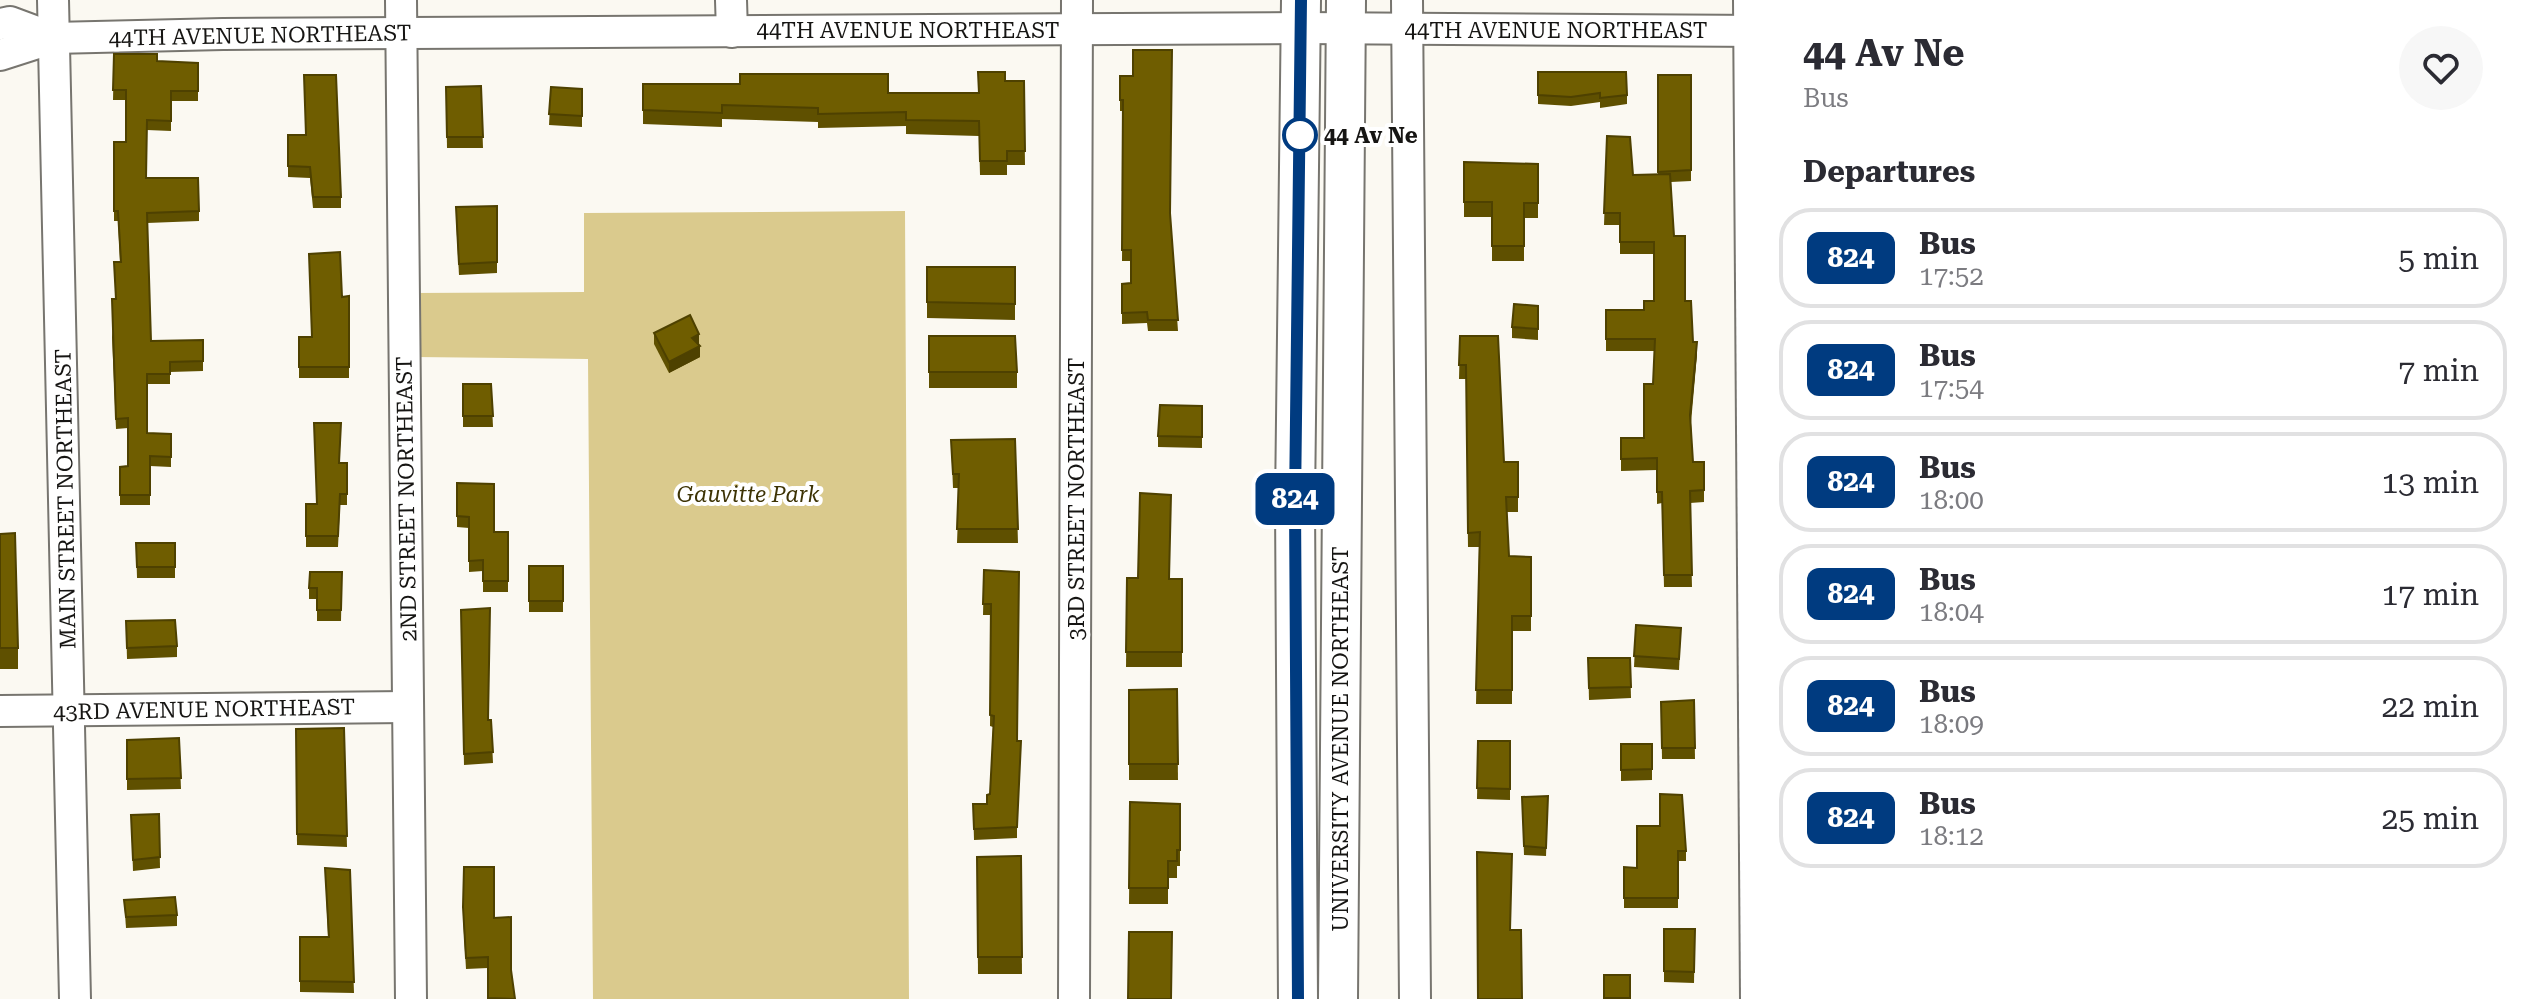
<!DOCTYPE html>
<style>
:root{--surface:#fff;--page:#f7f7f7;--text:#2b2b33;--muted:#7c7c81;--line:#e1e1e2}
body{margin:0;font-family:"Roboto Serif",serif;background:var(--page);color:var(--text);height:100vh;display:flex;flex-direction:column;font-size:30px;white-space:nowrap}
*{box-sizing:border-box;margin:0}
p{font-size:26px;color:var(--muted)}
.icon{flex:none;width:44px;height:44px;fill:none;stroke:currentColor;stroke-width:2;stroke-linecap:round;stroke-linejoin:round}
.map{position:relative;flex:1;overflow:hidden}
.panel{display:flex;flex-direction:column;background:var(--surface);width:760px}
.panel>*{flex:none}
.badge{padding:0 16px;border-radius:12px;font-size:28px;line-height:52px}
.map>.badge{position:absolute;translate:-50% -50%;box-shadow:0 0 0 4px #fff}
h2{padding:0 40px;font-size:30px;line-height:72px}
.round{display:grid;place-items:center;flex:none;width:84px;height:84px;border-radius:42px;background:var(--page)}
.headline{display:flex;align-items:center;justify-content:space-between;height:136px;padding:0 40px}
h1{font-size:38px;font-weight:700;line-height:60px}
ul{padding:0;list-style:none}
li{display:flex;align-items:center;gap:24px;height:100px;margin:0 16px 12px;padding:0 24px;border:4px solid var(--line);border-radius:32px}
li div{flex:1}
li b{display:block;font-size:30px}
li em{font-style:normal}
li .badge{min-width:88px;font-weight:700;text-align:center}
main{display:flex;flex:1;min-height:0}
.map>svg:first-child{display:block}
</style>
<main>
<div class="map">
<svg width="1763" height="999" viewBox="0 0 1763 999">
<rect width="100%" height="100%" fill="#fbf9f2"/>
<!-- green -->
<polygon fill="#daca8d" points="905,211 909,999 593,999 588,359 415,357 415,293 584,292 584,213"/>
<g fill="none" stroke-linecap="round" stroke-linejoin="round">
<!-- minor casing -->
<g stroke="#77756f" stroke-width="34">
<g id="minor">
<polyline points="53,0 75,999"/>
<polyline points="401,0 411,999"/>
<polyline points="731,0 732,32"/>
<polyline points="1407,0 1415,999"/>
<polyline points="1749,0 1756,999"/>
<polyline points="0,24 10,22 53,38"/>
<polyline points="0,55 53,38 223,34 1301,28 1763,31"/>
<polyline points="0,711 408,707"/>
<polyline points="1074,999 1077,0"/>
</g>
</g>
<!-- major casing -->
<g stroke="#77756f" stroke-width="42">
<g id="major">
<polyline points="1298,999 1295,503 1301,0"/>
<polyline points="1338,999 1346,0"/>
</g>
</g>
<!-- minor -->
<use href="#minor" stroke="#fff" stroke-width="30"/>
<!-- major -->
<use href="#major" stroke="#fff" stroke-width="38"/>
</g>
<!-- wall -->
<g fill="#5f5000">
<polygon points="114,54 157,61 198,63 198,101 171,101 171,131 147,130 146,178 199,211 199,221 147,223 151,341 203,361 203,371 170,372 170,384 147,384 147,433 171,434 171,467 150,466 150,505 120,505 120,467 128,466 128,428 116,429 112,337 120,262 118,221 114,221 114,142 126,142 126,100 113,100"/>
<polygon points="1538,72 1627,95 1627,104 1600,108 1600,102 1571,106 1538,104"/>
<polygon points="1658,75 1691,75 1691,181 1671,182 1674,236 1693,342 1697,354 1691,423 1693,462 1704,462 1704,502 1690,503 1692,587 1664,587 1662,503 1657,504 1657,470 1621,471 1621,438 1644,438 1653,384 1655,351 1606,351 1606,310 1644,310 1654,301 1654,254 1620,254 1620,225 1604,225 1607,136 1633,175 1658,174"/>
<polygon points="1120,76 1170,215 1178,331 1148,331 1147,323 1122,324 1122,284 1131,283 1131,261 1122,261 1123,111 1120,111"/>
<polygon points="1005,81 1024,81 1025,165 1007,165 1007,175 980,175 979,136 906,134 906,126 818,128 818,122 722,119 722,127 643,124 643,84 740,84 888,93 978,93"/>
<polygon points="481,86 483,148 447,148 446,87"/>
<polygon points="551,87 582,89 582,127 549,125"/>
<polygon points="288,135 341,197 341,208 313,208 310,178 288,177"/>
<polygon points="1464,162 1538,164 1538,218 1524,218 1524,261 1492,261 1492,217 1464,217"/>
<polygon points="497,206 497,273 459,275 456,218"/>
<polygon points="927,267 1015,267 1015,320 927,318"/>
<polygon points="349,296 349,378 299,378 299,337 311,337 342,297"/>
<polygon points="1538,306 1538,340 1512,338 1512,327"/>
<polygon points="654,333 699,346 700,357 669,373 654,344"/>
<polygon points="929,336 1017,372 1017,388 929,388"/>
<polygon points="1460,336 1504,462 1518,462 1518,512 1507,512 1509,556 1531,557 1531,631 1512,631 1512,704 1476,704 1479,547 1468,547 1466,379 1459,379"/>
<polygon points="463,384 491,384 493,427 463,427"/>
<polygon points="1202,406 1202,448 1158,447 1158,436"/>
<polygon points="341,434 339,463 347,463 347,505 340,505 338,547 306,547 306,504 317,504"/>
<polygon points="1015,439 1018,543 957,543 959,488 953,488 951,440"/>
<polygon points="457,483 494,532 508,532 508,592 483,592 483,571 469,572 469,528 457,527"/>
<polygon points="0,534 18,648 18,669 0,669"/>
<polygon points="136,543 175,543 175,578 137,578"/>
<rect x="529" y="566" width="34" height="46"/>
<polygon points="984,570 1017,741 1017,838 974,840 973,804 987,804 990,794 993,727 990,726 991,615 983,615"/>
<polygon points="342,572 341,621 317,621 317,599 309,599 309,588"/>
<polygon points="1127,578 1182,579 1182,667 1126,667"/>
<polygon points="461,610 488,720 491,720 493,763 464,765"/>
<polygon points="126,621 177,646 177,657 127,659"/>
<polygon points="1636,625 1681,628 1679,670 1634,667"/>
<polygon points="1588,658 1630,658 1631,698 1589,700"/>
<polygon points="1177,689 1178,780 1129,780 1129,690"/>
<polygon points="1694,700 1695,759 1662,759 1661,702"/>
<polygon points="344,728 347,847 297,845 296,729"/>
<polygon points="179,738 181,789 127,790 127,740"/>
<polygon points="1478,741 1510,741 1510,800 1477,799"/>
<polygon points="1621,744 1652,744 1652,780 1621,781"/>
<polygon points="1548,796 1546,856 1524,855 1522,797"/>
<polygon points="1130,802 1180,804 1180,866 1177,866 1177,878 1168,878 1168,904 1129,904"/>
<polygon points="159,814 160,868 133,871 131,815"/>
<polygon points="1637,826 1686,851 1686,861 1678,861 1678,908 1624,908 1624,867 1637,868"/>
<polygon points="1021,856 1022,974 978,974 977,857"/>
<polygon points="464,867 494,918 511,970 515,999 488,999 488,968 466,969 463,918"/>
<polygon points="325,868 350,870 354,993 300,992 300,937 328,937"/>
<polygon points="124,900 177,915 177,926 126,928"/>
<polygon points="1664,929 1695,929 1694,983 1664,982"/>
</g>
<!-- shaded-wall -->
<g fill="#4e4100">
<polygon points="699,334 699,345 692,338"/>
<polygon points="1697,342 1697,354 1690,427 1690,415"/>
<polygon points="700,346 700,357 669,373 669,362"/>
</g>
<!-- building -->
<g fill="#6f5d00" stroke="#4e4100" stroke-width="2">
<polygon points="1133,50 1172,50 1170,213 1178,320 1148,320 1147,312 1122,313 1122,284 1131,283 1131,250 1122,250 1123,100 1120,100 1120,76 1133,76"/>
<polygon points="114,54 157,54 157,61 198,63 198,91 171,91 171,121 147,120 146,178 198,178 199,211 147,213 151,341 203,340 203,361 170,362 170,374 147,374 147,433 171,434 171,457 150,456 150,495 120,495 120,467 128,466 128,418 116,419 112,299 116,299 114,262 121,262 118,211 114,211 114,142 126,142 126,90 113,90"/>
<polygon points="978,72 1005,72 1005,81 1024,81 1025,151 1007,151 1007,161 980,161 979,121 906,120 906,112 818,114 818,108 722,105 722,113 643,110 643,84 740,84 740,74 888,74 888,93 979,93"/>
<polygon points="1538,72 1626,72 1627,95 1600,98 1600,93 1571,97 1538,95"/>
<polygon points="304,75 336,75 341,197 313,197 310,167 288,166 288,135 306,135"/>
<polygon points="1658,75 1691,75 1691,170 1658,172"/>
<polygon points="481,86 483,137 447,137 446,87"/>
<polygon points="551,87 582,89 582,116 549,114"/>
<polygon points="1607,136 1630,137 1633,175 1670,174 1674,236 1685,236 1685,301 1691,301 1693,342 1697,342 1690,415 1693,462 1704,462 1704,490 1690,491 1692,575 1664,575 1662,492 1657,492 1657,458 1621,459 1621,438 1644,438 1644,384 1653,384 1655,339 1606,339 1606,310 1644,310 1644,301 1654,301 1654,242 1620,242 1620,213 1604,213"/>
<polygon points="1464,162 1538,164 1538,203 1524,203 1524,246 1492,246 1492,202 1464,202"/>
<polygon points="497,206 497,262 459,264 456,207"/>
<polygon points="340,252 342,297 349,296 349,367 299,367 299,337 312,337 309,254"/>
<polygon points="927,267 1015,267 1015,304 927,302"/>
<polygon points="1514,304 1538,306 1538,329 1512,327"/>
<polygon points="690,315 699,334 692,338 700,346 669,362 654,333"/>
<polygon points="929,336 1015,336 1017,372 929,372"/>
<polygon points="1460,336 1498,336 1504,462 1518,462 1518,497 1506,497 1509,556 1531,557 1531,616 1512,616 1512,690 1476,690 1480,532 1468,533 1466,365 1459,365"/>
<polygon points="463,384 491,384 493,416 463,416"/>
<polygon points="1160,405 1202,406 1202,437 1158,436"/>
<polygon points="314,423 341,423 339,463 347,463 347,494 340,494 338,536 306,536 306,504 317,504"/>
<polygon points="1015,439 1018,529 957,529 959,474 953,474 951,440"/>
<polygon points="457,483 494,484 494,532 508,532 508,581 483,581 483,560 469,561 469,517 457,516"/>
<polygon points="1140,493 1171,495 1169,579 1182,579 1182,652 1126,652 1127,578 1138,578"/>
<polygon points="15,533 18,648 0,648 0,534"/>
<polygon points="136,543 175,543 175,567 137,567"/>
<rect x="529" y="566" width="34" height="35"/>
<polygon points="984,570 1019,572 1017,741 1021,741 1017,827 974,829 973,804 987,804 987,795 990,794 994,716 990,715 991,604 983,604"/>
<polygon points="310,572 342,572 341,610 317,610 317,588 309,588"/>
<polygon points="490,608 488,720 491,720 493,752 464,754 461,610"/>
<polygon points="175,620 177,646 127,648 126,621"/>
<polygon points="1636,625 1681,628 1679,659 1634,656"/>
<polygon points="1588,658 1630,658 1631,687 1589,688"/>
<polygon points="1177,689 1178,764 1129,764 1129,690"/>
<polygon points="1694,700 1695,748 1662,748 1661,702"/>
<polygon points="344,728 347,836 297,834 296,729"/>
<polygon points="179,738 181,778 127,779 127,740"/>
<polygon points="1478,741 1510,741 1510,789 1477,788"/>
<polygon points="1621,744 1652,744 1652,769 1621,770"/>
<polygon points="1660,794 1682,795 1686,851 1678,851 1678,898 1624,898 1624,867 1637,868 1637,826 1660,826"/>
<polygon points="1548,796 1546,848 1524,846 1522,797"/>
<polygon points="1130,802 1180,804 1180,850 1177,850 1177,861 1168,861 1168,888 1129,888"/>
<polygon points="159,814 160,857 133,860 131,815"/>
<polygon points="1477,852 1512,854 1510,930 1521,930 1522,999 1478,999"/>
<polygon points="1021,856 1022,957 978,957 977,857"/>
<polygon points="464,867 494,867 494,918 511,917 511,970 515,999 488,998 488,957 466,958 463,907"/>
<polygon points="325,868 350,870 354,982 300,981 300,937 329,937"/>
<polygon points="175,897 177,915 126,917 124,900"/>
<polygon points="1664,929 1695,929 1694,972 1664,971"/>
<polygon points="1129,932 1172,932 1171,999 1128,999"/>
<rect x="1604" y="975" width="26" height="23"/>
</g>
<g fill="none" stroke-linecap="round" stroke-linejoin="round">
<!-- line casing -->
<g stroke="#fff" stroke-width="18">
<polyline id="line" points="1298,999 1295,503 1301,0"/>
</g>
<!-- line -->
<use href="#line" stroke="#003b80" stroke-width="12"/>
</g>
<!-- markers -->
<circle fill="#fff" stroke="#003b80" stroke-width="4" cx="1300" cy="135" r="16"/>
<g text-anchor="middle" stroke-width="8" stroke-linejoin="round" paint-order="stroke">
<!-- street labels -->
<g font-size="22" fill="#161513" stroke="#fff">
<text x="908" y="38">44TH AVENUE NORTHEAST</text>
<text x="1556" y="38">44TH AVENUE NORTHEAST</text>
<text transform="translate(260 35) rotate(-1)" y="8">44TH AVENUE NORTHEAST</text>
<text transform="translate(65 499) rotate(-91)" y="8">MAIN STREET NORTHEAST</text>
<text transform="translate(406 499) rotate(-91)" y="8">2ND STREET NORTHEAST</text>
<text transform="translate(1076 499) rotate(-90)" y="8">3RD STREET NORTHEAST</text>
<text transform="translate(204 709) rotate(-1)" y="8">43RD AVENUE NORTHEAST</text>
<text transform="translate(1340 739) rotate(-90)" y="8">UNIVERSITY AVENUE NORTHEAST</text>
</g>
<!-- stop labels -->
<g font-size="22" font-weight="bold" fill="#161513" stroke="#fff" text-anchor="start">
<text x="1324" y="143">44 Av Ne</text>
</g>
<!-- park labels -->
<g font-size="22" font-style="italic" fill="#3d3305" stroke="#fff">
<text x="748" y="502">Gauvitte Park</text>
</g>
</g>
</svg>
<b class="badge" style="left:1295px;top:499px;background:#003b80;color:#fff">824</b>
</div>
<section class="panel">
<div class="headline"><div><h1>44 Av Ne</h1><p>Bus</p></div><a class="round"><svg class="icon" aria-label="heart" viewBox="0 0 24 24"><path d="M12 20l-8-8c-3-5 5-10 8-4 3-6 11-1 8 4z"/></svg></a></div>
<h2>Departures</h2>
<ul>
<li><span class="badge" style="background:#003b80;color:#fff">824</span><div><b>Bus</b><p>17:52</p></div><em>5 min</em></li>
<li><span class="badge" style="background:#003b80;color:#fff">824</span><div><b>Bus</b><p>17:54</p></div><em>7 min</em></li>
<li><span class="badge" style="background:#003b80;color:#fff">824</span><div><b>Bus</b><p>18:00</p></div><em>13 min</em></li>
<li><span class="badge" style="background:#003b80;color:#fff">824</span><div><b>Bus</b><p>18:04</p></div><em>17 min</em></li>
<li><span class="badge" style="background:#003b80;color:#fff">824</span><div><b>Bus</b><p>18:09</p></div><em>22 min</em></li>
<li><span class="badge" style="background:#003b80;color:#fff">824</span><div><b>Bus</b><p>18:12</p></div><em>25 min</em></li>
</ul>
</section>
</main>
